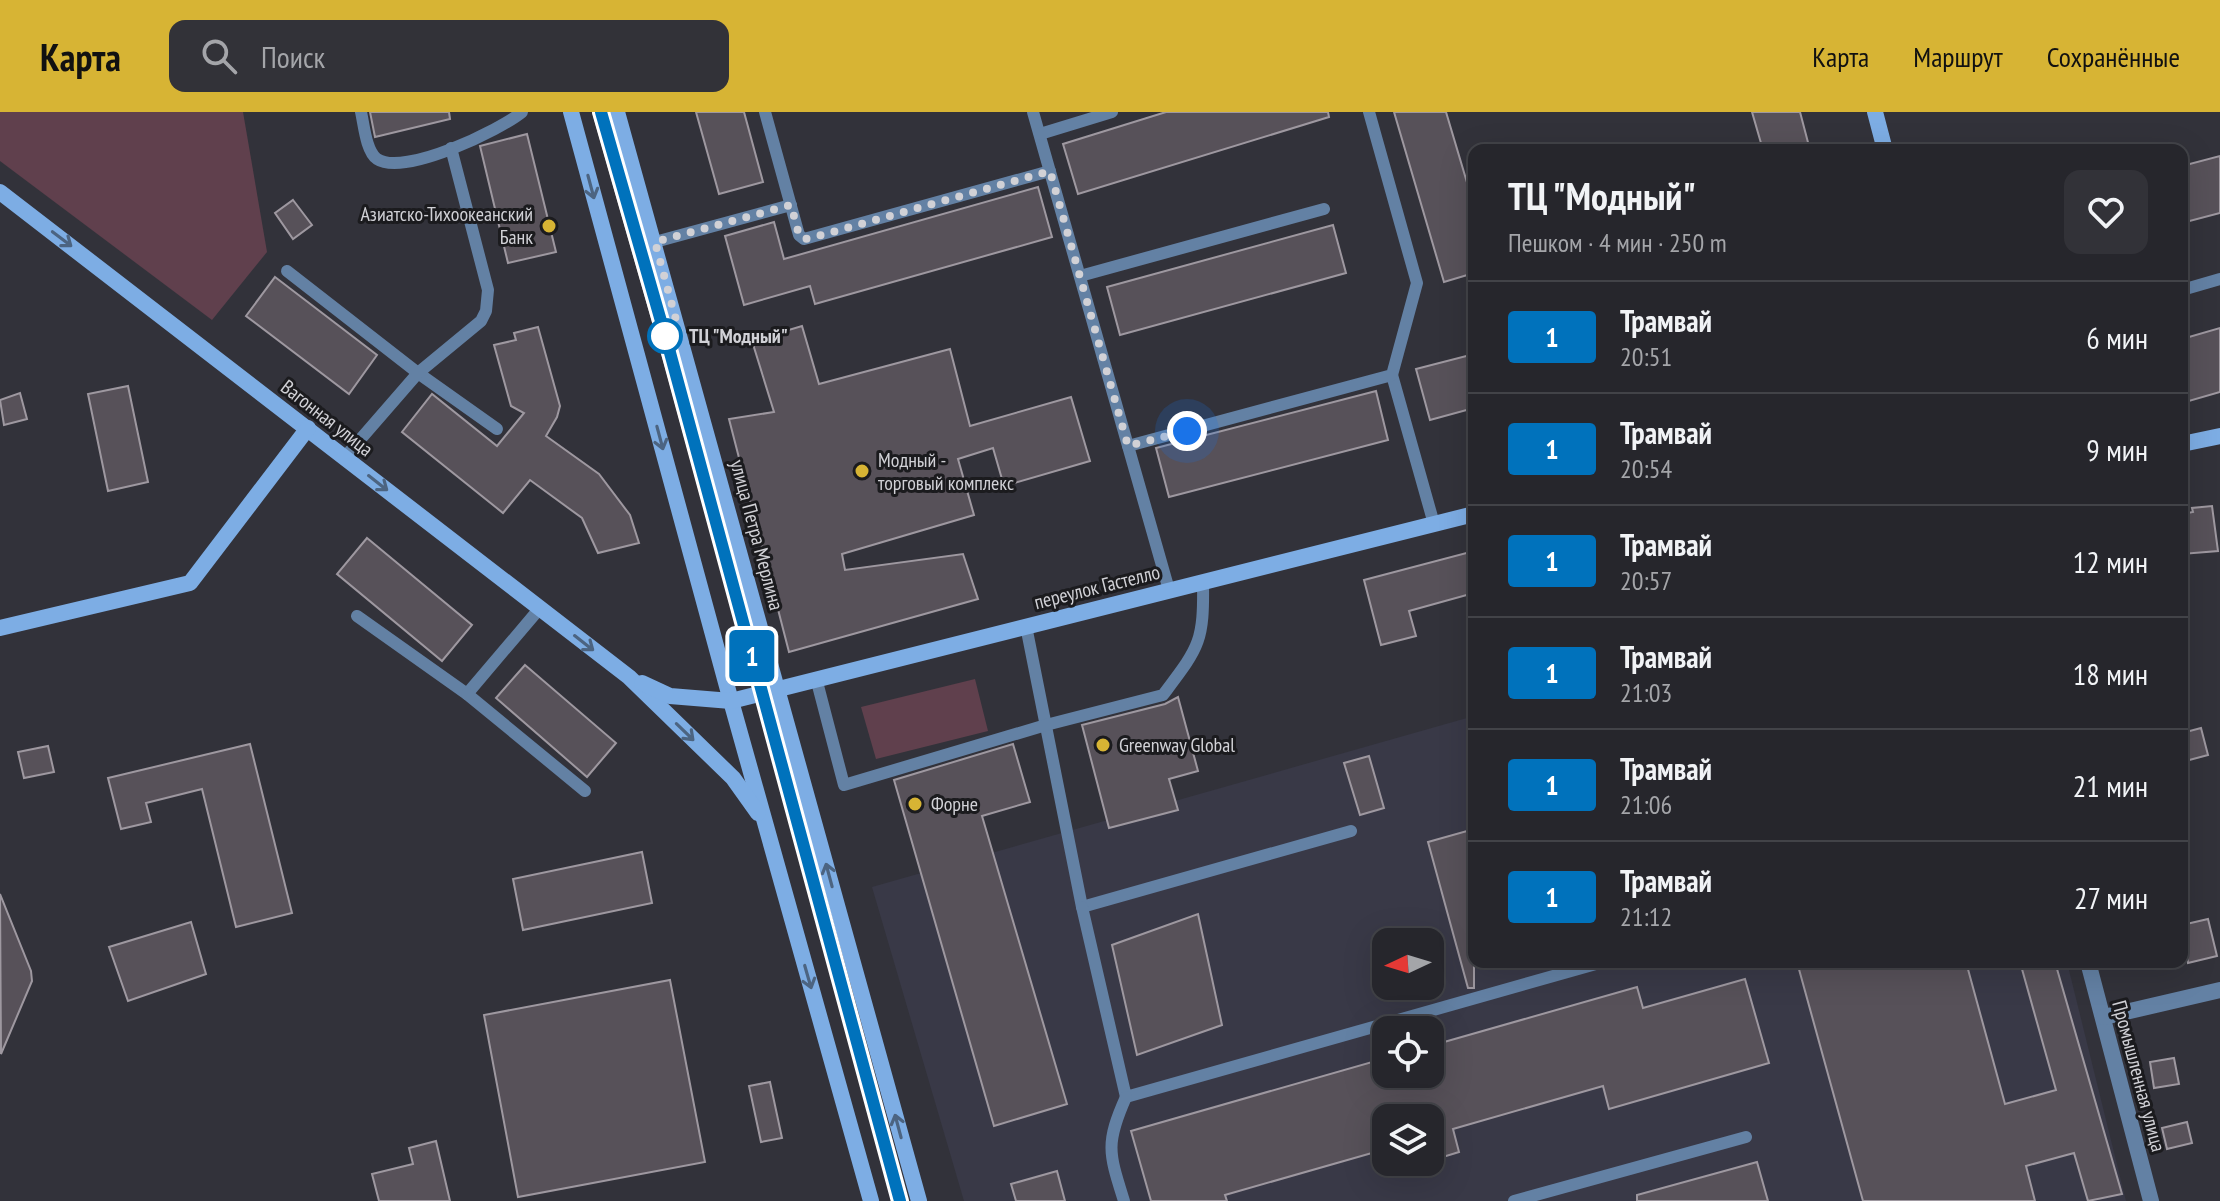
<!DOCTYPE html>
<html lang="ru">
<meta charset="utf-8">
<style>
:root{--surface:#26262c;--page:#323238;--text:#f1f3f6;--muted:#a4a5a9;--line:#424348;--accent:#d7b434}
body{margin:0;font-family:"PT Sans Narrow",sans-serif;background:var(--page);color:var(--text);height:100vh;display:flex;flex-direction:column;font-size:30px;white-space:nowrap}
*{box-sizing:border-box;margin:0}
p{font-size:26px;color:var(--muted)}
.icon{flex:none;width:44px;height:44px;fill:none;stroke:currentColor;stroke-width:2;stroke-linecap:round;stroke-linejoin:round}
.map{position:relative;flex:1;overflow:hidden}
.drawer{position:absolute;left:1468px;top:32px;width:720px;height:824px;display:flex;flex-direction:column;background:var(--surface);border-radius:16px;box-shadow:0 8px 32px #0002,0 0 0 2px var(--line)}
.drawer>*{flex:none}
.badge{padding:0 16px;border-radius:6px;font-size:28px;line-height:52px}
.needle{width:52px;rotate:266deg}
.buttons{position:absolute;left:1372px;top:816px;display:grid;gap:16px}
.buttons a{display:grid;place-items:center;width:72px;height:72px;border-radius:16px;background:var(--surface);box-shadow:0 8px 32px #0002,0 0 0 2px var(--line);font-size:40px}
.you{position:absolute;width:40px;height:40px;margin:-20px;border:6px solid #fff;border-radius:50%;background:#1a73e8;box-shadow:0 0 0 12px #1a73e833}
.map>.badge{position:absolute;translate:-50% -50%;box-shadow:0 0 0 4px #fff}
.round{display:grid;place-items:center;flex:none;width:84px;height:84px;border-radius:16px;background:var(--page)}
.headline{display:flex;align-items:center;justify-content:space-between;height:136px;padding:0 40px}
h1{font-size:38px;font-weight:800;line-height:60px}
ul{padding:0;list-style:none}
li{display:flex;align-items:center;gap:24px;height:112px;padding:0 40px;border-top:2px solid var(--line)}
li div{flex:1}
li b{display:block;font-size:30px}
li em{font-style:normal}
li .badge{min-width:88px;font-weight:700;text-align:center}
header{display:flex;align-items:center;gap:48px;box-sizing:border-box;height:112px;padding:0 40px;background:var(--accent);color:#111}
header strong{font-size:38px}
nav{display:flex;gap:44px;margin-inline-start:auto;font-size:28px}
.search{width:560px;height:72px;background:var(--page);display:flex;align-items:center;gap:20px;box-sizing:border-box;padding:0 28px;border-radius:16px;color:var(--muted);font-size:30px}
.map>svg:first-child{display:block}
</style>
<header>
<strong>Карта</strong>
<div class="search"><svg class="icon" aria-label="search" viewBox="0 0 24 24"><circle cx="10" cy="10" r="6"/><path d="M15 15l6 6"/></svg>Поиск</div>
<nav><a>Карта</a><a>Маршрут</a><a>Сохранённые</a></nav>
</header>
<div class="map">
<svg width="2220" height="1089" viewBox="0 0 2220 1089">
<rect width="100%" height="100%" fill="#32323a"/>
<!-- built -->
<path fill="#393947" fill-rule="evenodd" d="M1474,604V850H2067L2126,1089H964L872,775ZM1386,830H1430V874H1386ZM1386,918H1430V962H1386ZM1386,1006H1430V1050H1386Z"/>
<!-- green -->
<g fill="#60404d">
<polygon points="0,0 243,0 267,140 212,208 0,49"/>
<polygon points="975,567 988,619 876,647 861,595"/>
</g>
<!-- building -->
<g fill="#575159" stroke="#9e98a0" stroke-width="2">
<polygon points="370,0 449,0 450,7 375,25"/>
<polygon points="696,0 744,0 763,70 719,82"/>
<polygon points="1166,0 1328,0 1329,5 1078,82 1063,32"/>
<polygon points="1394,0 1446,0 1474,94 1474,161 1444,170"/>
<polygon points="1752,0 1800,0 1810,38 1763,38"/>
<polygon points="527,22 556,140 508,151 480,34"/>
<polygon points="2220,44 2220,101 2182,111 2182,54"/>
<polygon points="1038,75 1052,125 815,192 810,174 744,193 725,124 774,110 784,147"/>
<polygon points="293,88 312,113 293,127 275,101"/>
<polygon points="1333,113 1346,161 1120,223 1107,175"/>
<polygon points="275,165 377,243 349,282 246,204"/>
<polygon points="802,214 819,272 950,237 970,314 1071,285 1090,349 1004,374 993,336 958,347 974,403 842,442 845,458 963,442 978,487 789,540 729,307 774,300 752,229"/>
<polygon points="538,215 560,294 557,305 546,324 599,362 630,403 639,431 598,441 582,406 530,368 503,401 402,320 432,282 497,334 524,301 511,294 494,233 516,228 514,221"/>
<polygon points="2220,216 2220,280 2182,291 2182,227"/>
<polygon points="1474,242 1474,296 1430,308 1416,257"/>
<polygon points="128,274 148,370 108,379 88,282"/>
<polygon points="1376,279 1388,328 1169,385 1156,336"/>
<polygon points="20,281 27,307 4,313 0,288"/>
<polygon points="2212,394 2218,439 2182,442 2182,402 2193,400 2192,396"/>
<polygon points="367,426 472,513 442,549 337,462"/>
<polygon points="1474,439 1474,481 1409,499 1416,524 1381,533 1364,468"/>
<polygon points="525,553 616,631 587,665 496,586"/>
<polygon points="1178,585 1198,659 1169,667 1178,698 1109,716 1082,613 1165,592"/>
<polygon points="2201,616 2208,643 2182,650 2182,621"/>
<polygon points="250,632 292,801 236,815 202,677 146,691 151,710 121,717 108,666"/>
<polygon points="1013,632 1030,690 982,704 1067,992 994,1014 894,668"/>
<polygon points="48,634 54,660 24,666 18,640"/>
<polygon points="1369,644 1384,696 1360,703 1344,651"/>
<polygon points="1474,717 1474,876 1468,876 1428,730"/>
<polygon points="642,740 652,791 523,818 513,767"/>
<polygon points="0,782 31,859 32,869 1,942"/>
<polygon points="1198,802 1222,913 1137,943 1112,833"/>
<polygon points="2208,807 2217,844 2188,851 2182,813"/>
<polygon points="191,810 206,862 128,889 109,835"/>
<polygon points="1797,850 1966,850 2005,992 2056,978 2020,850 2055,850 2122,1082 2088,1089 2074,1041 2026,1054 2035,1089 1863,1089"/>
<polygon points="1745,867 1769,951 1609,997 1603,974 1453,1017 1459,1040 1430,1049 1430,1006 1386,1006 1386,1037 1225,1083 1227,1089 1151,1089 1131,1019 1386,946 1386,962 1430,962 1430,934 1637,875 1643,896"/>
<polygon points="670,868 705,1050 518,1085 484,903"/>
<polygon points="2174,946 2179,972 2154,976 2150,950"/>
<polygon points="770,970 782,1026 761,1030 749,974"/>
<polygon points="2187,1010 2192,1031 2167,1037 2162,1016"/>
<polygon points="436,1029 450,1089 379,1089 372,1062 413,1052 409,1036"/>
<polygon points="1757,1050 1768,1089 1637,1089 1637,1083"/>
<polygon points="1057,1059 1065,1089 1016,1089 1011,1072"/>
</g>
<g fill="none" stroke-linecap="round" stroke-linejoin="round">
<!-- lane -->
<g stroke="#6381a4" stroke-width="12">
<path d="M361,0C364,13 366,39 377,47C404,65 500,18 522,0"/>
<polyline points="765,0 799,123 804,127 1050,59"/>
<polyline points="1033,0 1169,478"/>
<polyline points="1040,22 1112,0"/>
<polyline points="655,130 791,93"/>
<polyline points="287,159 418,261 497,317"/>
<polyline points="1080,164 1324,97"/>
<polyline points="2182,178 2220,167"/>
<polyline points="1392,263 1434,412"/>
<polyline points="1128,334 1392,263 1417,171 1369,0"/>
<polyline points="345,345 418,261 481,209 486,199 488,178 451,36"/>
<polyline points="357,504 467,582 540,496"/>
<polyline points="1026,514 1082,795 1351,719"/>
<path d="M816,566L844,673L1046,613L1163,583C1199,535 1204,531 1203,470"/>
<polyline points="467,582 585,679"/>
<polyline points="1082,795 1126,985 1603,850"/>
<path d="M1124,1089C1109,1041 1105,1032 1126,985"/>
<polyline points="1514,1089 1746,1025"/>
</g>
<!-- street -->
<g stroke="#6381a4" stroke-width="16">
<polyline points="2088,850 2151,1089"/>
<polyline points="2104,905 2220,878"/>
</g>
<!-- secondary -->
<g stroke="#7dade4" stroke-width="16">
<polyline points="571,0 731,589 871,1089"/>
<polyline points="617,0 919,1089"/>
<polyline points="1875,0 1885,38"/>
<polyline points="0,80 629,565 733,666 758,701"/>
<polyline points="2182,332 2220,324"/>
<polyline points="0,516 190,471 308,316"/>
<polyline points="642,571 670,584 731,589 1474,402"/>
</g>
<!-- tram -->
<polyline stroke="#a9a9af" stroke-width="2" points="593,0 667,259 894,1089"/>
</g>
<!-- one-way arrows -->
<defs><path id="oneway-shaft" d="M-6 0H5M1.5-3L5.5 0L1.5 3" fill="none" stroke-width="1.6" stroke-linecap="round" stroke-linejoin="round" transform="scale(2)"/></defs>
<g stroke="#4c6481">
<use href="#oneway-shaft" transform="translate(591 75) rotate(75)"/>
<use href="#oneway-shaft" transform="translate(62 127) rotate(37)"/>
<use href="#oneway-shaft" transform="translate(660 326) rotate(75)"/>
<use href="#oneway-shaft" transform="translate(378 371) rotate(38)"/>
<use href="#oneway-shaft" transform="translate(584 531) rotate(38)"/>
<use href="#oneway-shaft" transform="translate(685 620) rotate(44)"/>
<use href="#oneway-shaft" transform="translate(829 763) rotate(-105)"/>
<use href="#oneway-shaft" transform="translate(808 865) rotate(74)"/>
<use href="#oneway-shaft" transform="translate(898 1014) rotate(-105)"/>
</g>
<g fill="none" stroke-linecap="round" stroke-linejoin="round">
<!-- line casing -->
<g stroke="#fff" stroke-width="18">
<polyline id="line" points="601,0 669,237 900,1089"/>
</g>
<!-- line -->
<use href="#line" stroke="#0072bc" stroke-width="12"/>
<!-- walk -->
<polyline stroke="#d1d1d6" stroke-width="8" stroke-dasharray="0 14.4" points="665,224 679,219 655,130 791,93 799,123 804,127 811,126 1050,59 1128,334 1187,319"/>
</g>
<!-- markers -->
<g fill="#d7b434" stroke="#1b1b1e" stroke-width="3">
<circle cx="549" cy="114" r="8"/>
<circle cx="862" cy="359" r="8"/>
<circle cx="1103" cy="633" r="8"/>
<circle cx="915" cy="692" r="8"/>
</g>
<circle fill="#fff" stroke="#0072bc" stroke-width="4" cx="665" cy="224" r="16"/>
<g text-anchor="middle" stroke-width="6" stroke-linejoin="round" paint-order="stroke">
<!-- poi labels -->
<g font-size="20" fill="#d1d1d6" stroke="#1b1b1e" text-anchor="start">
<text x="533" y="109" text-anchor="end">Азиатско-Тихоокеанский<tspan x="533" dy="23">Банк</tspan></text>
<text x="878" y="355">Модный -<tspan x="878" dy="23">торговый комплекс</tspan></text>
<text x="1119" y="640">Greenway Global</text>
<text x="931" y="699">Форне</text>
</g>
<!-- stop labels -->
<g font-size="20" font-weight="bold" fill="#d1d1d6" stroke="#1b1b1e" text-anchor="start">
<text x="689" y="231">ТЦ "Модный"</text>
</g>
<!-- street labels -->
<g font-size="20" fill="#d1d1d6" stroke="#1b1b1e">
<text transform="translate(327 306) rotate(38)" y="7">Вагонная улица</text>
<text transform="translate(757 423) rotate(75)" y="7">улица Петра Мерлина</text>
<text transform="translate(1097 475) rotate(-14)" y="7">переулок Гастелло</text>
<text transform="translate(2139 964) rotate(75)" y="7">Промышленная улица</text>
</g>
</g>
</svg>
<div class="buttons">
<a><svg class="needle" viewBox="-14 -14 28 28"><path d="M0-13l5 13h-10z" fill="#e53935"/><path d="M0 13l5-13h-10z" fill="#a4a5a9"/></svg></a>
<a><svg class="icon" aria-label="locate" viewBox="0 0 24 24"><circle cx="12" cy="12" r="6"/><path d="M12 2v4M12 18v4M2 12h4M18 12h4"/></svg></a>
<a><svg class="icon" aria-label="layers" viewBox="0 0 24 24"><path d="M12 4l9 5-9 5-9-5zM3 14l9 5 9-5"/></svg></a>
</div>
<div class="you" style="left:1187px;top:319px"></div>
<b class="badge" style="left:752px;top:544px;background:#0072bc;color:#fff">1</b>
<section class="drawer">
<div class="headline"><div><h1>ТЦ &quot;Модный&quot;</h1><p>Пешком · 4 мин · 250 m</p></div><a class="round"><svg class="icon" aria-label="heart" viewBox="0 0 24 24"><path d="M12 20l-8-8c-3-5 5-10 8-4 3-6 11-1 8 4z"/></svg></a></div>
<ul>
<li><span class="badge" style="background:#0072bc;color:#fff">1</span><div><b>Трамвай</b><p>20:51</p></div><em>6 мин</em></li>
<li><span class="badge" style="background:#0072bc;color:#fff">1</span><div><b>Трамвай</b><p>20:54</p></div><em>9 мин</em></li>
<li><span class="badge" style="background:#0072bc;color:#fff">1</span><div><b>Трамвай</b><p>20:57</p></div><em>12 мин</em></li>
<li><span class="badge" style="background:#0072bc;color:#fff">1</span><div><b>Трамвай</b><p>21:03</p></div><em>18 мин</em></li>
<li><span class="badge" style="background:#0072bc;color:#fff">1</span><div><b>Трамвай</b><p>21:06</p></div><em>21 мин</em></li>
<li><span class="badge" style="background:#0072bc;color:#fff">1</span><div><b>Трамвай</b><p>21:12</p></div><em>27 мин</em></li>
</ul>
</section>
</div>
